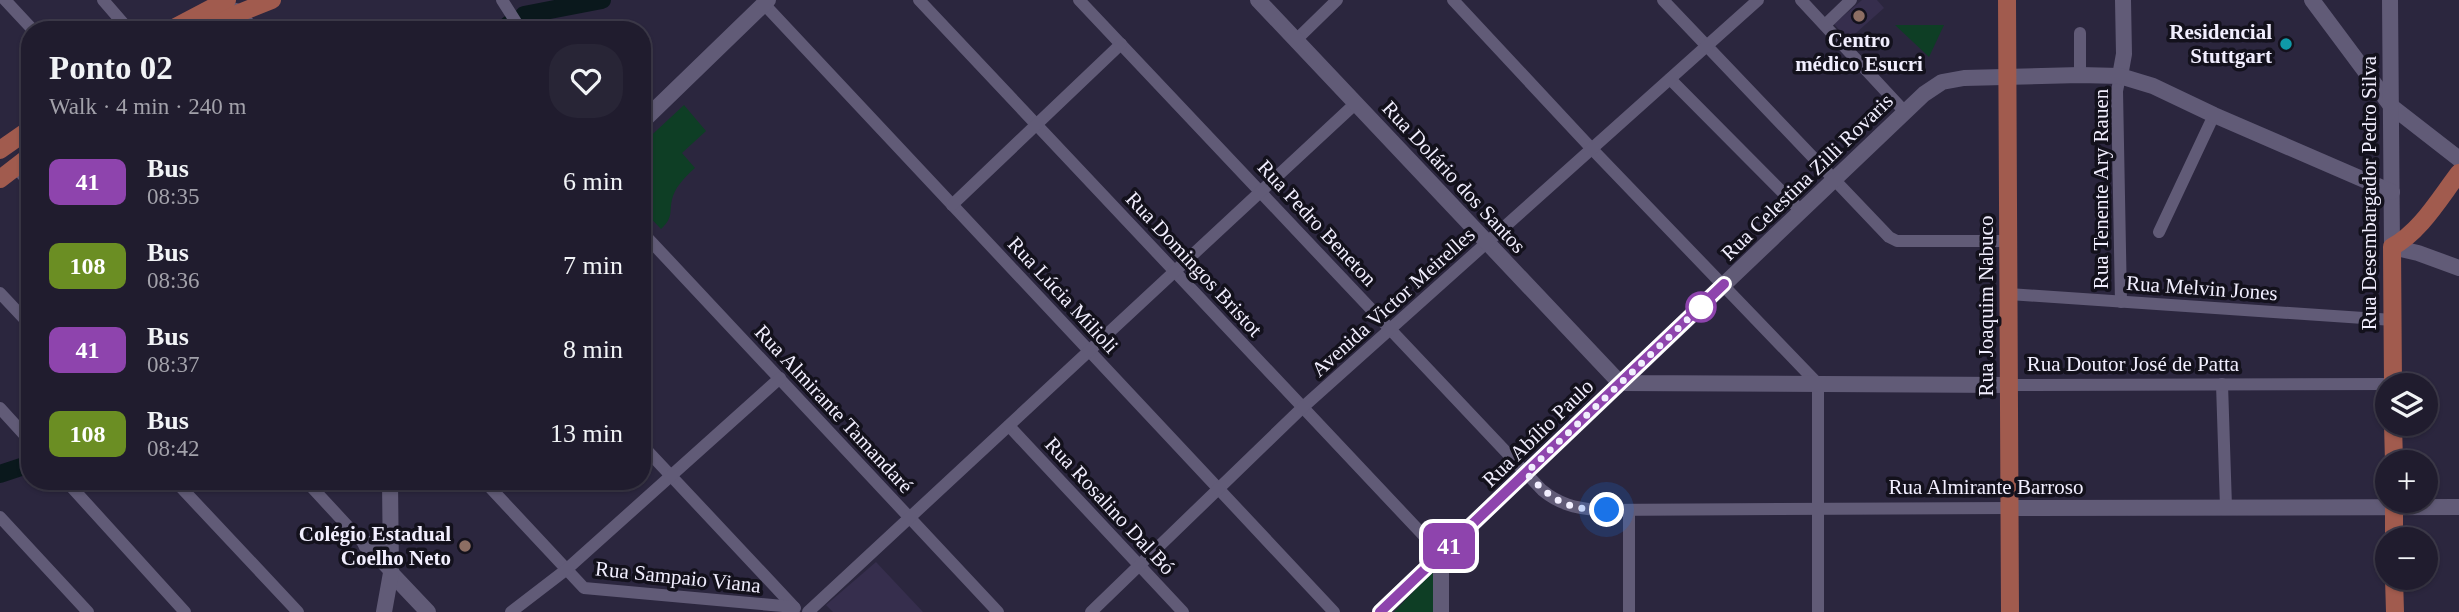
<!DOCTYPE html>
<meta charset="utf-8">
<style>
:root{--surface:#201c2e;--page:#282536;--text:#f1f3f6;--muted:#a2a1aa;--line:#3d3a4a}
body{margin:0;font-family:"Times New Roman",serif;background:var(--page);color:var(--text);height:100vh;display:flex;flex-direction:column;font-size:26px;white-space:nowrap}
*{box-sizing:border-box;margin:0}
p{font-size:23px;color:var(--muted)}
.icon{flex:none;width:38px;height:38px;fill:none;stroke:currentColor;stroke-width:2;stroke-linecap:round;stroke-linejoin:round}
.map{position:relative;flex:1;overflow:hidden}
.panel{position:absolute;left:21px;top:21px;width:630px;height:469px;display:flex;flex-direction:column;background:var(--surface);border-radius:28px;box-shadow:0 2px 5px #0004,0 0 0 2px var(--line)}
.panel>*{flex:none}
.badge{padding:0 14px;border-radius:10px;font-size:24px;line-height:46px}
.tools{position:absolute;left:2375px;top:373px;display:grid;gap:14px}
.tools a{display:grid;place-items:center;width:63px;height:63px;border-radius:50%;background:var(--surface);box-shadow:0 2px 5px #0004,0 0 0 2px var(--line);font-size:35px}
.you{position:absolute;width:35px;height:35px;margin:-18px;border:5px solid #fff;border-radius:50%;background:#1a73e8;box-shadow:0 0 0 10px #1a73e833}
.map>.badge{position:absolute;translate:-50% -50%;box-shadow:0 0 0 4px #fff}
.round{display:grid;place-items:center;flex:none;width:74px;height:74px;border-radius:28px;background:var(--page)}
.headline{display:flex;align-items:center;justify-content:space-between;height:119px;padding:0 28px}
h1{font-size:33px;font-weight:700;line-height:52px}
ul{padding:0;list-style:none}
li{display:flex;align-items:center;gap:21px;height:84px;padding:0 28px}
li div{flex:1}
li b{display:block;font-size:26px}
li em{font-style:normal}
li .badge{min-width:77px;font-weight:700;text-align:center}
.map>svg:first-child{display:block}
</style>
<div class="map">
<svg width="2459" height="612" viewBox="0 0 2459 612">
<rect width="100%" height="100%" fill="#2b263e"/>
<!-- built -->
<g fill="#362e4d">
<polygon points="1862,0 1877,0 1884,8 1848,40 1834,24"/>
<polygon points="876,562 923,612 833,612 826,605"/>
</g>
<!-- green -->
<g fill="#0e3e25">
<polygon points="1895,25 1944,25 1929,57"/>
<path d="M684,105L706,131L682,153L695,168C686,176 677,185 673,196C668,211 675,216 661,229L642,209V144Z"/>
<polygon points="1434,570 1435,612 1394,612"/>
</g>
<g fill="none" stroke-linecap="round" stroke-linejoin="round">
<!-- river -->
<g stroke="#0a181c" stroke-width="18">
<polyline points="524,15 602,0"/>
<polyline points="502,30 512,22"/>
<polyline points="0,474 30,464"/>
</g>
<!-- street -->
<g stroke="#615b77" stroke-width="12">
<polyline points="5,0 33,30"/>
<polyline points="103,0 129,30"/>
<polyline points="502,0 521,30"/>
<polyline points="919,0 1441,554"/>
<path d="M1079,0L1542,490C1559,504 1575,508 1596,510L2010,508"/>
<polyline points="1453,0 1592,149 1818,384 1818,612"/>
<polyline points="1663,0 1889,237 1897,241 2008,241"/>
<polyline points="1801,0 1905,112"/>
<polyline points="764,4 1334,612"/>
<polyline points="236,9 255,30"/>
<polyline points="1825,25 1851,0"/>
<polyline points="2080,33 2080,75"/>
<polyline points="1296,40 1337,0"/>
<polyline points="2120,76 2117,91 2121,302"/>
<polyline points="1670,79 1801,211"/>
<polyline points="15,167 30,183"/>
<polyline points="952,205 1121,44"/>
<polyline points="642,232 998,612"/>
<polyline points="2159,232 2214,115"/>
<polyline points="0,293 30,325"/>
<polyline points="2009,294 2393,320"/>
<polyline points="2222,384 2226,507"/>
<polyline points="2009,385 2393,384"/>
<polyline points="0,408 30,441"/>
<polyline points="1009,426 1183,612"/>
<polyline points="642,445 795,608"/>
<polyline points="66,481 185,612"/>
<polyline points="175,481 298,612"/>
<polyline points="306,481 391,573"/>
<polyline points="484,481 584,588 794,607"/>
<polyline points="1629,510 1629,612"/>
<polyline points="0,517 88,612"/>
<polyline points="511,612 567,569 780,378"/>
<polyline points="808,612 1356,103"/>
<polyline points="1091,612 1302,408 1758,0"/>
</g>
<!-- secondary -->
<g stroke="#615b77" stroke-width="16">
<polyline points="1258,0 1620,383 2009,385"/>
<polyline points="2312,0 2391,106 2459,159"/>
<polyline points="2390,0 2392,247 2418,253 2459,268"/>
<polyline points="2120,76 2124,54 2123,0"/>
<polyline points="642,122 768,0"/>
<polyline points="2010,508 2459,507"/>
<polyline points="366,545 392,539"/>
<polyline points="1441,554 1441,612"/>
<polyline points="391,573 428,612"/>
<polyline points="384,612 391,573 390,481"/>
<polyline points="1380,612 1924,94 1942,82 1964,78 2080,75 2120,76 2153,86 2214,115 2392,192"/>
</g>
<!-- primary -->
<g stroke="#a15b4e" stroke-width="18">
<polyline points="2007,0 2010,612"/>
<polyline points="170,30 227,0"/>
<polyline points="205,30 239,13 272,0"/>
<polyline points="0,150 30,129"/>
<polyline points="0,179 30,156"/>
<path d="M2393,385L2392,247C2421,231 2439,199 2459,173"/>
<polyline points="2393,424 2394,462"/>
<polyline points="2394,500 2394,539"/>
<polyline points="2394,578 2395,612"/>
</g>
</g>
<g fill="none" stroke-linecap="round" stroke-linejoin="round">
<!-- line casing -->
<g stroke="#fff" stroke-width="16">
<polyline id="line" points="1380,612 1724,284"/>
</g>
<!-- line -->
<use href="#line" stroke="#8e44ad" stroke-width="10"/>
<!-- walk -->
<path stroke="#f1eefe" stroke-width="7" stroke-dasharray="0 12.6" d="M1607,510C1567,510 1553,501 1526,473L1707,301L1701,307"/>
</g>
<!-- markers -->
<g fill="#8d6e63" stroke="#13111c" stroke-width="2.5">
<circle cx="1859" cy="16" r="7"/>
<circle cx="465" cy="546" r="7"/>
</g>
<circle fill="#0f9aa8" stroke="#13111c" stroke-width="2.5" cx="2286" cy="44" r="7"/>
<circle fill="#fff" stroke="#8e44ad" stroke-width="3.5" cx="1701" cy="307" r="14"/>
<g text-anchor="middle" stroke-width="7" stroke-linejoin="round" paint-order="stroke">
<!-- poi labels -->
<g font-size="21" font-weight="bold" fill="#f1eefe" stroke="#13111c" text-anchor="end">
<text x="2272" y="39">Residencial<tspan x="2272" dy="24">Stuttgart</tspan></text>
<text x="1859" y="47" text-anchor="middle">Centro<tspan x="1859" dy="24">médico Esucri</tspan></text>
<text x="451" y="541">Colégio Estadual<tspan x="451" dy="24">Coelho Neto</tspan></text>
</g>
<!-- street labels -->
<g font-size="21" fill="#f1eefe" stroke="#13111c">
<text transform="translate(1454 177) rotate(47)" y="7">Rua Dolário dos Santos</text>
<text transform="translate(1807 177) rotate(-44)" y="7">Rua Celestina Zilli Rovaris</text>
<text transform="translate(2101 189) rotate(-90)" y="7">Rua Tenente Ary Rauen</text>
<text transform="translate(2369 193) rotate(-90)" y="7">Rua Desembargador Pedro Silva</text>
<text transform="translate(1317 223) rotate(47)" y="7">Rua Pedro Beneton</text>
<text transform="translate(1194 264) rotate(47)" y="7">Rua Domingos Bristot</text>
<text transform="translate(2202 288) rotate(4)" y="7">Rua Melvin Jones</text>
<text transform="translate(1063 295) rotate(47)" y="7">Rua Lúcia Milioli</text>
<text transform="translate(1393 302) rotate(-42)" y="7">Avenida Victor Meirelles</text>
<text transform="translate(1986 306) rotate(-90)" y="7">Rua Joaquim Nabuco</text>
<text x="2133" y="371">Rua Doutor José de Patta</text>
<text transform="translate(834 409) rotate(47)" y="7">Rua Almirante Tamandaré</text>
<text transform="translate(1538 433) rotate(-44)" y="7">Rua Abílio Paulo</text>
<text x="1986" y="494">Rua Almirante Barroso</text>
<text transform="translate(1110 506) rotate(47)" y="7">Rua Rosalino Dal Bó</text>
<text transform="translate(678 577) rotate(6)" y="7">Rua Sampaio Viana</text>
</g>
</g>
</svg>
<div class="tools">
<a><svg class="icon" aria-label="layers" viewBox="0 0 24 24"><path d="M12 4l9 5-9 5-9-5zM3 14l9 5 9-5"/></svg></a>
<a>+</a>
<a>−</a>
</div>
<div class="you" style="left:1607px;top:510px"></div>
<b class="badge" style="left:1449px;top:546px;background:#8e44ad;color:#fff">41</b>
<section class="panel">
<div class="headline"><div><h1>Ponto 02</h1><p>Walk · 4 min · 240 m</p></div><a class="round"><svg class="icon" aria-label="heart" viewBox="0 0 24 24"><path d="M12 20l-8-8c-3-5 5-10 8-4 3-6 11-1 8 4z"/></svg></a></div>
<ul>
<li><span class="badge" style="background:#8e44ad;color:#fff">41</span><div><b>Bus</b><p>08:35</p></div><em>6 min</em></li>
<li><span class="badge" style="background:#6b8e23;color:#fff">108</span><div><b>Bus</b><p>08:36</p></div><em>7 min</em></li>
<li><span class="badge" style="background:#8e44ad;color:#fff">41</span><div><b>Bus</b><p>08:37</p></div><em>8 min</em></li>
<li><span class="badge" style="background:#6b8e23;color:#fff">108</span><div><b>Bus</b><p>08:42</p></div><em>13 min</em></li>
</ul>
</section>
</div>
